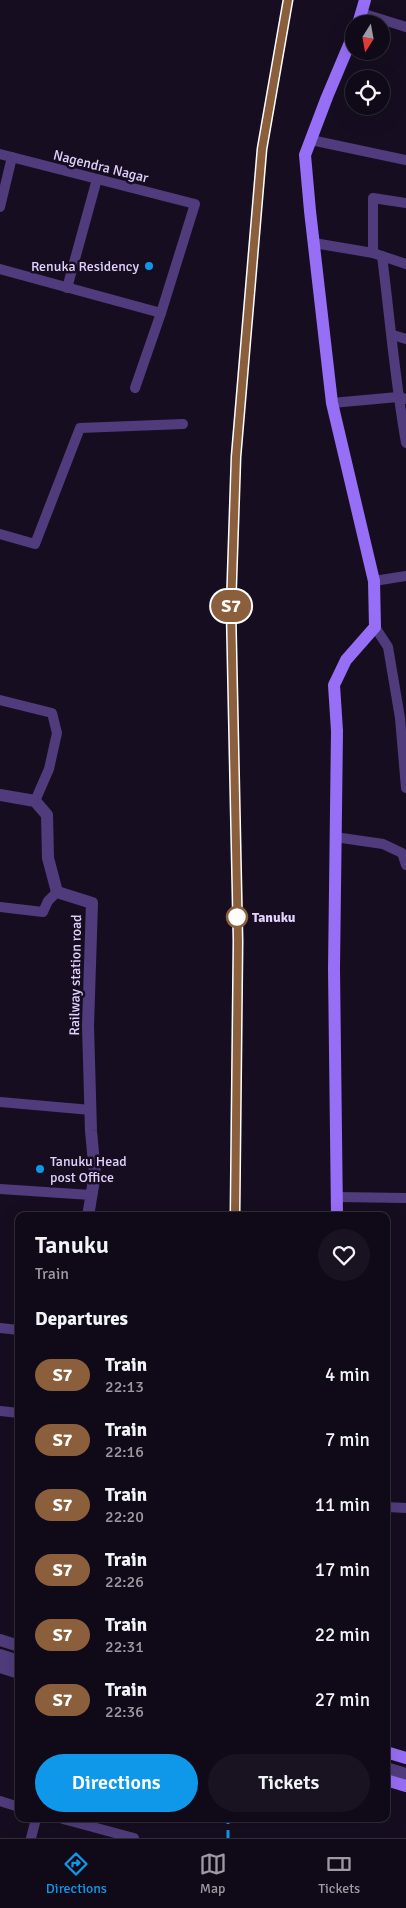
<!DOCTYPE html>
<style>
:root{--surface:#100a18;--page:#191321;--text:#f1f3f6;--muted:#9c9aa2;--line:#302b37;--accent:#0f98ea}
body{margin:0;font-family:Signika,sans-serif;background:var(--page);color:var(--text);height:100vh;display:flex;flex-direction:column;font-size:19px;white-space:nowrap}
*{box-sizing:border-box;margin:0}
p{font-size:16px;color:var(--muted)}
.icon{flex:none;width:28px;height:28px;fill:none;stroke:currentColor;stroke-width:2;stroke-linecap:round;stroke-linejoin:round}
.map{position:relative;flex:1;overflow:hidden}
.panel{position:absolute;left:15px;top:1212px;width:375px;height:610px;display:flex;flex-direction:column;background:var(--surface);border-radius:10px;box-shadow:0 5px 20px #0002,0 0 0 1px var(--line)}
.panel>*{flex:none}
.badge{padding:0 10px;border-radius:16px;font-size:18px;line-height:32px}
.needle{width:32px;rotate:191deg}
.buttons{position:absolute;left:345px;top:15px;display:grid;gap:10px}
.buttons a{display:grid;place-items:center;width:45px;height:45px;border-radius:50%;background:var(--surface);box-shadow:0 5px 20px #0002,0 0 0 1px var(--line);font-size:25px}
.map>.badge{position:absolute;translate:-50% -50%;box-shadow:0 0 0 2px #fff}
h2{padding:0 20px;font-size:19px;line-height:45px}
.round{display:grid;place-items:center;flex:none;width:52px;height:52px;border-radius:26px;background:var(--page)}
.head{display:flex;align-items:center;justify-content:space-between;height:85px;padding:0 20px}
h1{font-size:24px;font-weight:600;line-height:38px}
.cta{display:flex;gap:10px;margin-top:auto;padding:10px 20px}
.cta a{flex:1;height:58px;border-radius:30px;background:var(--accent);color:#fff;font-size:20px;font-weight:600;line-height:58px;text-align:center}
.cta a+a{background:var(--page);color:var(--text)}
ul{padding:0;list-style:none}
li{display:flex;align-items:center;gap:15px;height:65px;padding:0 20px}
li div{flex:1}
li b{display:block;font-size:19px}
li em{font-style:normal}
li .badge{min-width:55px;font-weight:700;text-align:center}
.tabs{display:flex;justify-content:space-around;align-items:center;height:70px;border-top:1px solid var(--line);background:var(--surface);font-size:14px;color:var(--muted)}
.tabs a{display:grid;justify-items:center;gap:2px}
.tabs .active{color:var(--accent)}
.map>svg:first-child{display:block}
</style>
<div class="map">
<svg width="406" height="1838" viewBox="0 0 406 1838">
<rect width="100%" height="100%" fill="#160e20"/>
<g fill="none" stroke-linecap="round" stroke-linejoin="round">
<!-- minor -->
<g stroke="#503c7c" stroke-width="10">
<polyline points="361,13 406,27"/>
<polyline points="311,140 406,160"/>
<polyline points="0,154 195,204 161,313 0,269"/>
<polyline points="0,207 12,157"/>
<polyline points="314,243 373,253 406,264"/>
<polyline points="373,253 373,198 406,203"/>
<path d="M382,256C390,319 395,381 406,443"/>
<polyline points="67,288 97,179"/>
<polyline points="393,335 406,339"/>
<polyline points="135,388 161,313"/>
<polyline points="332,403 398,397 406,399"/>
<polyline points="0,534 35,544 80,428 183,424"/>
<polyline points="374,581 406,576"/>
<polyline points="375,627 388,647 400,718 406,788"/>
<polyline points="0,700 52,713 57,733 49,769 35,801"/>
<polyline points="335,837 383,844 402,853 406,865"/>
<polyline points="0,907 43,912 48,901 57,892"/>
<polyline points="0,1102 91,1110"/>
<polyline points="0,1189 91,1195"/>
<polyline points="337,1197 406,1198"/>
<polyline points="0,1328 19,1330"/>
<polyline points="0,1411 19,1413"/>
<polyline points="386,1507 406,1508"/>
<polyline points="0,1801 19,1807"/>
<polyline points="63,1819 134,1838"/>
<polyline points="31,1838 36,1819"/>
</g>
<!-- tertiary -->
<g stroke="#503c7c" stroke-width="12">
<polyline points="0,795 35,801 47,815 48,858 57,892 92,903 88,1026 91,1131 95,1174 88,1216"/>
<polyline points="0,1640 19,1646"/>
<polyline points="0,1655 19,1661"/>
<polyline points="0,1667 19,1673"/>
<polyline points="386,1768 406,1774"/>
</g>
<!-- secondary -->
<g stroke="#976ef6" stroke-width="12">
<polyline points="358,24 365,0"/>
<polyline points="337,1216 334,969 337,731 334,685 346,660 375,627 374,581 332,403 310,211 305,155 327,97 354,33"/>
<polyline points="386,1752 406,1758"/>
<polyline points="386,1780 406,1786"/>
</g>
<!-- rail -->
<g stroke="#0f98ea" stroke-width="3" stroke-dasharray="8 6" stroke-linecap="butt">
<polyline points="235,1216 238,941 231,608 236,457 263,149 288,0"/>
<polyline points="228,1838 228,1819"/>
</g>
</g>
<g fill="none" stroke-linecap="round" stroke-linejoin="round">
<!-- line casing -->
<g stroke="#fff" stroke-width="11">
<polyline id="line" points="235,1216 238,941 231,608 236,457 262,149 288,0"/>
</g>
<!-- line -->
<use href="#line" stroke="#8b5e3c" stroke-width="8"/>
</g>
<!-- markers -->
<g fill="#0f98ea" stroke="#160e20" stroke-width="2">
<circle cx="149" cy="266" r="5"/>
<circle cx="40" cy="1169" r="5"/>
</g>
<circle fill="#fff" stroke="#8b5e3c" stroke-width="2.5" cx="237" cy="917" r="10"/>
<g text-anchor="middle" stroke-width="5" stroke-linejoin="round" paint-order="stroke">
<!-- street labels -->
<g font-size="14" fill="#e2d1fc" stroke="#160e20">
<text transform="translate(101 166) rotate(14)" y="5">Nagendra Nagar</text>
<text transform="translate(75 975) rotate(-89)" y="5">Railway station road</text>
</g>
<!-- poi labels -->
<g font-size="14" fill="#e2d1fc" stroke="#160e20" text-anchor="end">
<text x="139" y="271">Renuka Residency</text>
<text x="50" y="1166" text-anchor="start">Tanuku Head<tspan x="50" dy="16">post Office</tspan></text>
</g>
<!-- stop labels -->
<g font-size="14" font-weight="bold" fill="#e2d1fc" stroke="#160e20" text-anchor="start">
<text x="252" y="922">Tanuku</text>
</g>
</g>
</svg>
<div class="buttons">
<a><svg class="needle" viewBox="-14 -14 28 28"><path d="M0-13l5 13h-10z" fill="#e53935"/><path d="M0 13l5-13h-10z" fill="#9c9aa2"/></svg></a>
<a><svg class="icon" aria-label="locate" viewBox="0 0 24 24"><circle cx="12" cy="12" r="6"/><path d="M12 2v4M12 18v4M2 12h4M18 12h4"/></svg></a>
</div>
<b class="badge" style="left:231px;top:606px;background:#8b5e3c;color:#fff">S7</b>
<section class="panel">
<div class="head"><div><h1>Tanuku</h1><p>Train</p></div><a class="round"><svg class="icon" aria-label="heart" viewBox="0 0 24 24"><path d="M12 20l-8-8c-3-5 5-10 8-4 3-6 11-1 8 4z"/></svg></a></div>
<h2>Departures</h2>
<ul>
<li><span class="badge" style="background:#8b5e3c;color:#fff">S7</span><div><b>Train</b><p>22:13</p></div><em>4 min</em></li>
<li><span class="badge" style="background:#8b5e3c;color:#fff">S7</span><div><b>Train</b><p>22:16</p></div><em>7 min</em></li>
<li><span class="badge" style="background:#8b5e3c;color:#fff">S7</span><div><b>Train</b><p>22:20</p></div><em>11 min</em></li>
<li><span class="badge" style="background:#8b5e3c;color:#fff">S7</span><div><b>Train</b><p>22:26</p></div><em>17 min</em></li>
<li><span class="badge" style="background:#8b5e3c;color:#fff">S7</span><div><b>Train</b><p>22:31</p></div><em>22 min</em></li>
<li><span class="badge" style="background:#8b5e3c;color:#fff">S7</span><div><b>Train</b><p>22:36</p></div><em>27 min</em></li>
</ul>
<div class="cta"><a>Directions</a><a>Tickets</a></div>
</section>
</div>
<nav class="tabs">
<a class="active"><svg class="icon" aria-label="directions" viewBox="0 0 24 24"><path d="M12 3l9 9-9 9-9-9zM9 14v-3h6M13 9l2 2-2 2"/></svg>Directions</a>
<a><svg class="icon" aria-label="map" viewBox="0 0 24 24"><path d="M3 6l6-2 6 2 6-2v14l-6 2-6-2-6 2zM9 4v14M15 6v14"/></svg>Map</a>
<a><svg class="icon" aria-label="tickets" viewBox="0 0 24 24"><path d="M3 7h18v10H3zM15 7v10"/></svg>Tickets</a>
</nav>
